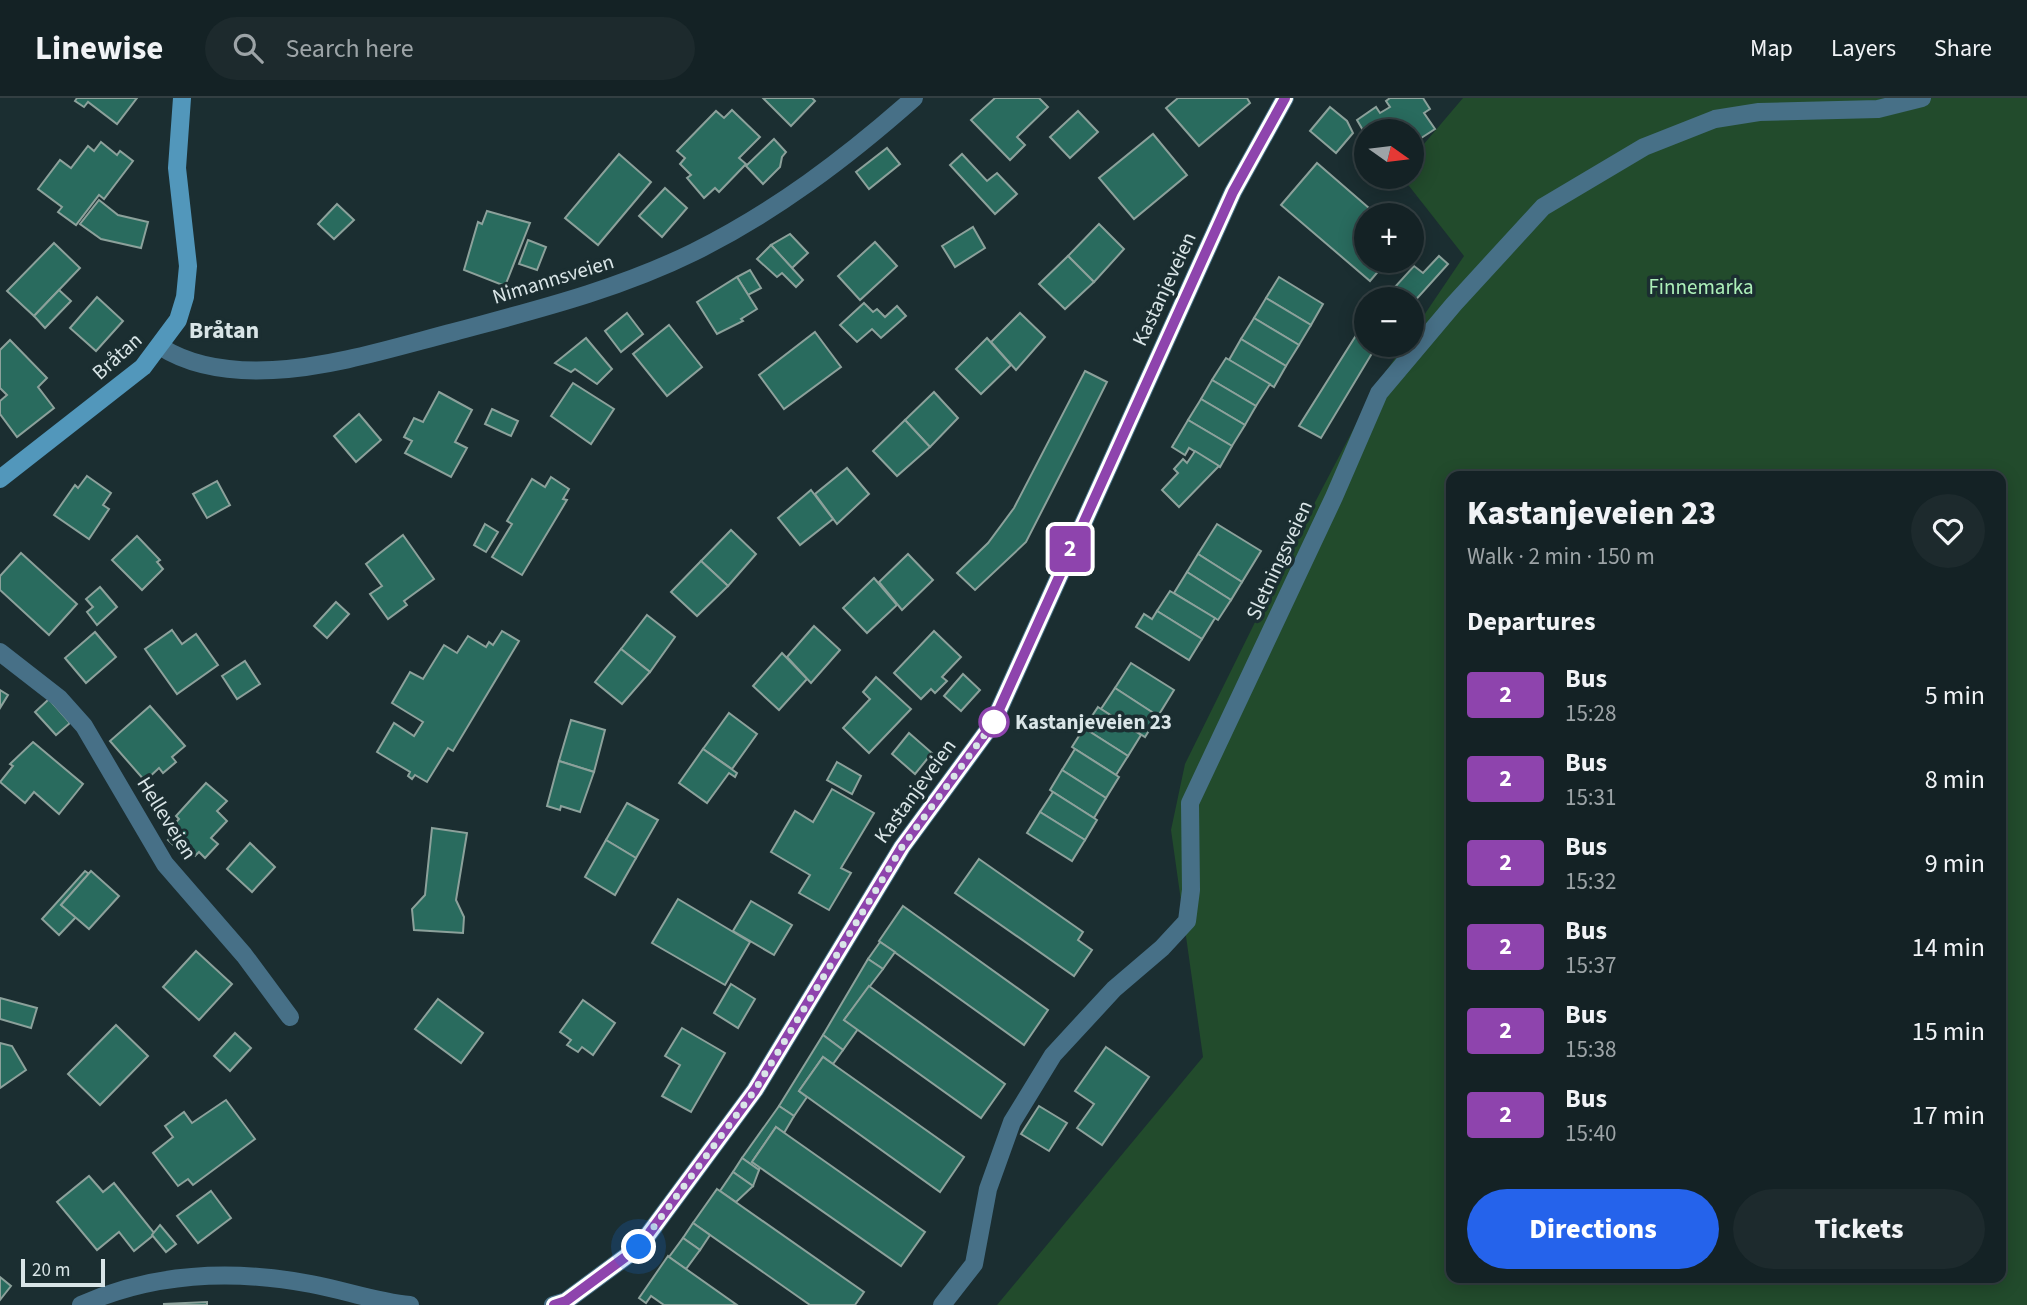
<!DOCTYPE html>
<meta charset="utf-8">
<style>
:root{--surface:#142225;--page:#1d2a2d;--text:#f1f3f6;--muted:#9da4a7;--line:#333f42;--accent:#2563eb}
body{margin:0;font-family:"Source Sans 3",sans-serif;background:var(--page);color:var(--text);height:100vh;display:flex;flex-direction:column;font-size:26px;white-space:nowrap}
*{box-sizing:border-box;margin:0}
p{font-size:23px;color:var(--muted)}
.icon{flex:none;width:38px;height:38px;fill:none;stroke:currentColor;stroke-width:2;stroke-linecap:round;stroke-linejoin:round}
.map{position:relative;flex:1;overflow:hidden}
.drawer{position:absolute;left:1446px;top:373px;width:560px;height:812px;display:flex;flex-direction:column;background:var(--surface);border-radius:14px;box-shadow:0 4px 18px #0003,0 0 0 2px var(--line)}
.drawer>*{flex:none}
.badge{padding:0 14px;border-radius:5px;font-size:24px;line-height:46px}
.needle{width:46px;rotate:104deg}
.fabs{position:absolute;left:1354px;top:21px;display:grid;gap:14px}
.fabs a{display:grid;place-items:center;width:70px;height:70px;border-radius:50%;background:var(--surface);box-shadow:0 4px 18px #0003,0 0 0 2px var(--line);font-size:35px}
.scale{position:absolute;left:21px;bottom:18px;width:84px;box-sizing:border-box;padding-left:7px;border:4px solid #d9e5e7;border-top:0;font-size:19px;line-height:24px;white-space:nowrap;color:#d9e5e7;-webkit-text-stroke:5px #1b2e31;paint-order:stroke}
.you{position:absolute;width:35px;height:35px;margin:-18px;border:5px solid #fff;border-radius:50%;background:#1a73e8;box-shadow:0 0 0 10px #1a73e833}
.map>.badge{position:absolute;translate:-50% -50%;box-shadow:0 0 0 4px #fff}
h2{padding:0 21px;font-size:26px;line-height:63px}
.round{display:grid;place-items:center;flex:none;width:74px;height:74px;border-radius:37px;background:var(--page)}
.summary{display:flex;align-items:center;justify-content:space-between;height:119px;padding:0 21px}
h1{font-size:33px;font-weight:800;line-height:52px}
.action{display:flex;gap:14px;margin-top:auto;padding:14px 21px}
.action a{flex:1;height:80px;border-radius:42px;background:var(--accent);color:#fff;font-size:28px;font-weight:800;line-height:80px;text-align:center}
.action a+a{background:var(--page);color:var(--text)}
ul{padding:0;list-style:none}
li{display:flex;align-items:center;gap:21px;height:84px;padding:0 21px}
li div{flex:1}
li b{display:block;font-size:26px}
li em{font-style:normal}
li .badge{min-width:77px;font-weight:700;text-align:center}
header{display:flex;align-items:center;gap:42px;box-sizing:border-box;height:98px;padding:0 35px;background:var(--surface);border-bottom:2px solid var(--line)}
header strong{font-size:33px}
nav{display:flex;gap:38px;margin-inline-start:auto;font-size:24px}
.search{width:490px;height:63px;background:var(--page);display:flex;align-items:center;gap:18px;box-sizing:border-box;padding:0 24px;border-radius:38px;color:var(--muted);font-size:26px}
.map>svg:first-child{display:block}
</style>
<header>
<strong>Linewise</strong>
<div class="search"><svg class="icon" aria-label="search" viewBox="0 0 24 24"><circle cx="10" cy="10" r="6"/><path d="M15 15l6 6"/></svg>Search here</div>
<nav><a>Map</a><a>Layers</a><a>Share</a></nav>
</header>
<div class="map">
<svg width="2027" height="1207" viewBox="0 0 2027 1207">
<rect width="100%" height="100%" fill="#1b2e31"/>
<!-- green -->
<path fill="#224b2c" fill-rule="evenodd" d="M1463,0H2027V1207H997L1203,959L1171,732L1185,666L1301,431L1376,288L1404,247H1412V235L1464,158L1402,79H1412V60ZM1451,378H2000V1180H1451Z"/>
<!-- building -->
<g fill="#296b5e" stroke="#8ca19b" stroke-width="2">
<polygon points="77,0 137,0 117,26 88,4 84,9 75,3"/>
<polygon points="763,0 812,0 815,3 791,28"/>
<polygon points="995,0 1039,0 1048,9 1017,39 1025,47 1010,62 971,22"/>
<polygon points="1178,0 1247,0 1250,5 1199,48 1166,10"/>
<polygon points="1390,0 1423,0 1430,11 1424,15 1435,31 1412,46 1412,33 1367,33 1367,48 1360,37 1364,34 1357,22 1376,9 1380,15 1390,9 1386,3"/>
<polygon points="1330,9 1347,23 1353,35 1336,55 1310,33"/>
<polygon points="732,12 760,39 739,60 746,66 719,94 715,90 704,100 687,80 691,77 680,66 685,60 677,53 716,13 724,20"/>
<polygon points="1078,13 1098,34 1070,60 1050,39"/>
<polygon points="1153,36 1187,77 1134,121 1099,80"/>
<polygon points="774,41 786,54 782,59 780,69 763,86 746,68"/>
<polygon points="101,44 117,57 120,53 133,63 104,101 99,97 76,127 58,114 62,109 38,91 60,62 71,70 88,48 94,53"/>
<polygon points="887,50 900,66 869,91 856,74"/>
<polygon points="619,56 651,84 598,147 565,120"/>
<polygon points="962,56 987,83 997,75 1017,96 995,116 950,67"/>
<polygon points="1317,65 1377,117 1367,117 1367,163 1387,163 1370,183 1281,107"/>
<polygon points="665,90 687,110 662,139 639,118"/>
<polygon points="99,102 118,117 148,124 141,150 101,141 80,126"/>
<polygon points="337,106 354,122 334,141 318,126"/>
<polygon points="487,113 530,125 505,188 464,172 478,124 482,126"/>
<polygon points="1099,126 1124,151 1094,184 1068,158"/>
<polygon points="973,129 985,150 955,169 942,148"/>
<polygon points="790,136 808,155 792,170 771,147"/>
<polygon points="528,142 546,149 537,172 519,166"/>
<polygon points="875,144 897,168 860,202 838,178"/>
<polygon points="54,145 80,170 34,218 7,193"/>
<polygon points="771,147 803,182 796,189 782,175 777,179 757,161"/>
<polygon points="1068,158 1094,184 1065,211 1039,186"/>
<polygon points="1439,158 1448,166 1412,206 1412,201 1384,201 1414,168 1423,175"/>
<polygon points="750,172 761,190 748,197 737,179"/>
<polygon points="737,179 757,211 741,221 743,223 717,236 697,204"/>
<polygon points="1279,179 1323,206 1311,227 1266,200"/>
<polygon points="59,192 71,203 45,230 34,218"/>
<polygon points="97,199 123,223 96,253 70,230"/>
<polygon points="1266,200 1311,227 1299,247 1254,220"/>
<polygon points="864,205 873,214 877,211 885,219 897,208 906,218 881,240 872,231 857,244 840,227"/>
<polygon points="627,215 643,236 621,254 605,233"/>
<polygon points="1020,215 1045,239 1016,272 991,244"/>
<polygon points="1254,220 1299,247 1286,268 1241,241"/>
<polygon points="1367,220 1367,247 1377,247 1321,340 1299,328"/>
<polygon points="669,227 702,269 667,298 633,256"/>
<polygon points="815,234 841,269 784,311 759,277"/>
<polygon points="586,240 612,271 597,286 575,271 571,274 555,265"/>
<polygon points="987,240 1011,267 981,296 956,271"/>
<polygon points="1241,241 1286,268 1274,289 1229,262"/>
<polygon points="10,242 47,280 38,289 54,310 17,339 0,316 0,303 7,297 0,290 0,252"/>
<polygon points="1226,260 1270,286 1256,308 1212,282"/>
<polygon points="1085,273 1107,284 1077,344 1026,444 975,492 957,475 988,445 1014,410"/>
<polygon points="1212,282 1256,308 1245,327 1201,301"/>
<polygon points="573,285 614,311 591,346 551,318"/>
<polygon points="439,294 472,312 455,344 467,350 451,379 405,355 412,343 404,339 414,320 423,324"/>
<polygon points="934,294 958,320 930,349 905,322"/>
<polygon points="1201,301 1245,327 1232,348 1188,322"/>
<polygon points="492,311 518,323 511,338 485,326"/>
<polygon points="359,316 381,342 356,364 334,338"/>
<polygon points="905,322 930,349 897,378 873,353"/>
<polygon points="1188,322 1232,348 1220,369 1189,350 1185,357 1172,349"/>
<polygon points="1195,353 1219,368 1179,409 1162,392 1178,375 1174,371 1183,361 1187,365"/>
<polygon points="847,370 869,396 837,426 815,396"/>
<polygon points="87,378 111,395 103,407 109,411 89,441 54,417 75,387 78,390"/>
<polygon points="551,379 569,391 563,401 567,402 522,477 492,459 512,426 507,423 532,381 545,389"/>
<polygon points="217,383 230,407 207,420 193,396"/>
<polygon points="811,392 833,421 800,447 778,420"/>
<polygon points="485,426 498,434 486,454 474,447"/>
<polygon points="1217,426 1261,453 1242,484 1198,456"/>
<polygon points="731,432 756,456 728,488 701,463"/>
<polygon points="403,437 434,481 404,503 407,507 388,521 370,496 382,488 366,466"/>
<polygon points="137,438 160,462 157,464 163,471 142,492 112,462"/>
<polygon points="21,455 77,506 49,537 0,492 0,478"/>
<polygon points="908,456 933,482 902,512 879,484"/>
<polygon points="1198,456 1242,484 1231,502 1187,474"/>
<polygon points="701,463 728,488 697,518 671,494"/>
<polygon points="1187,474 1231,502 1218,522 1174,495"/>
<polygon points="874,480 897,507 867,535 843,510"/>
<polygon points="100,489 117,509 97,527 87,514 93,509 86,501"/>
<polygon points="1170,493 1215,520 1202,541 1157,513"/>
<polygon points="336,504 349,516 327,540 314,528"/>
<polygon points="1157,513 1202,541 1189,562 1136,529 1144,516 1152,521"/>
<polygon points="647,517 675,539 650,574 621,551"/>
<polygon points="814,528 840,552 811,585 787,559"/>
<polygon points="172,532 182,546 196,536 218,567 177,596 145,551"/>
<polygon points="502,533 519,543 453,653 448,650 427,684 415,677 412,681 408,678 410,674 377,654 394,625 414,638 423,624 392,605 410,574 423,581 444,547 457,555 468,538 486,549 489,544 493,547"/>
<polygon points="934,533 961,559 942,579 947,583 935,595 931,591 921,601 894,575"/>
<polygon points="95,534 116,559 86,585 65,560"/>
<polygon points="621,551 650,574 622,606 595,584"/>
<polygon points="782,555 807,581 779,612 753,588"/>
<polygon points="245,563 260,586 237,601 222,578"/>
<polygon points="1131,565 1174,592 1158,618 1115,590"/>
<polygon points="963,576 980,592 961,613 944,598"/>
<polygon points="876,579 911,611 869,655 843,630 870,601 863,594"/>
<polygon points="1115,590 1158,618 1145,639 1101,611"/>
<polygon points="0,592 8,597 0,610"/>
<polygon points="49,601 70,625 56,637 35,614"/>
<polygon points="150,608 185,648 172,659 176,664 163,675 159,670 145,683 110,643"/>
<polygon points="1098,609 1141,637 1128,658 1084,630"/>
<polygon points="729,615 757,636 732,671 703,651"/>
<polygon points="571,622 605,632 594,674 559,663"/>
<polygon points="1084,630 1128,658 1116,677 1072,649"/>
<polygon points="909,635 932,655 915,676 892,656"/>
<polygon points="33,644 83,686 59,716 34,694 25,705 0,684 13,668 10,666"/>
<polygon points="703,651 737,675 735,679 729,675 707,705 679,685"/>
<polygon points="1075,651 1119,679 1106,700 1062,672"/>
<polygon points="559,663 594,674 580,714 561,708 560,712 547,708"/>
<polygon points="837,664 861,678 852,696 827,682"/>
<polygon points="1062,672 1106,700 1094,720 1050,692"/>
<polygon points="206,685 227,703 217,713 227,723 211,740 218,746 205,760 199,754 195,758 188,752 184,757 168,742 173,737 168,733 179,721 176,718"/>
<polygon points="832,691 874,715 841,770 851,775 829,812 799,795 810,777 771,754 795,713 813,724"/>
<polygon points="1053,694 1097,722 1085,742 1040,714"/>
<polygon points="627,705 658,722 636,760 606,742"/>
<polygon points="1040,714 1085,742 1072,763 1027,735"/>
<polygon points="432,730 467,735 456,802 464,819 463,835 414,832 412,811 425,797"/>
<polygon points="606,742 636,760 615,797 585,779"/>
<polygon points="250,745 275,769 252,794 227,771"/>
<polygon points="979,761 1083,834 1078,842 1092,852 1074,878 955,795"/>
<polygon points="85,773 89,776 61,807 76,819 59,837 42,821"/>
<polygon points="91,773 119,798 89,831 61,807"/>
<polygon points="678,801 750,844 725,887 652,845"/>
<polygon points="751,803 792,827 774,857 733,833"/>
<polygon points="903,808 1048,912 1024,947 879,843"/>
<polygon points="880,844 895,854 883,871 868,861"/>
<polygon points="196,853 232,886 199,922 163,889"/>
<polygon points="868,861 883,871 844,922 858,931 843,952 823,937"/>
<polygon points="731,886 755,901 738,930 714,915"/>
<polygon points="869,888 1005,986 981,1020 844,922"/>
<polygon points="0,900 37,910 31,930 0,921"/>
<polygon points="438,901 483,935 461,965 415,931"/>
<polygon points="583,902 615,925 593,957 582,949 578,954 567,947 571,942 560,934"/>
<polygon points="116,927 148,958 100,1007 68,976"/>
<polygon points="682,930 725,955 691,1014 662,998 680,967 665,958"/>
<polygon points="235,935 251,950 230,973 214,958"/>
<polygon points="823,937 843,952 833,966 823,959 799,993 807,999 794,1018 779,1008"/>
<polygon points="0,945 12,948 26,972 0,990"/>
<polygon points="1106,949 1149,979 1102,1047 1077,1030 1094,1006 1075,993"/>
<polygon points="823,959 964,1059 940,1094 799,993"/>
<polygon points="226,1002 255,1041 193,1087 188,1081 178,1088 153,1055 173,1039 165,1028 184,1014 192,1025"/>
<polygon points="779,1008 794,1018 784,1035 776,1029 752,1064 760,1069 759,1072 742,1060"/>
<polygon points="1039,1008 1067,1025 1049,1053 1021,1036"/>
<polygon points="776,1029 925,1134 901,1168 752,1064"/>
<polygon points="742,1060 759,1072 753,1088 733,1074"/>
<polygon points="733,1074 753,1088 736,1104 720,1093"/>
<polygon points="89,1078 103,1094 114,1085 155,1136 134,1153 119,1134 97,1152 57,1104"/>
<polygon points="717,1091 864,1194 855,1207 810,1207 693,1125"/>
<polygon points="211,1093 231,1120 198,1145 177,1118"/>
<polygon points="693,1125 710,1137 700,1152 683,1140"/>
<polygon points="160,1127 176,1146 166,1154 152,1137"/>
<polygon points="683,1140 700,1152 686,1171 669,1159"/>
<polygon points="668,1158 669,1159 737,1207 664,1207 651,1198 646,1205 639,1200"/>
<polygon points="0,1179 11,1188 0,1202"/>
<polygon points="207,1204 207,1207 163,1206"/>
</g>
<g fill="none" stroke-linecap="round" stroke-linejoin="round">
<!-- minor -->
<g stroke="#477087" stroke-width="18">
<path d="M161,249C194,270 234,274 273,272C333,269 396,249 454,234C535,212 617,192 694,154C776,113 845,61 914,0"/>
<polyline points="0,554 59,600 84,628 165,766 244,857 290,919"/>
<path d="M81,1207C155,1174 232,1171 311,1186C344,1192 377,1204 410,1207"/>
<polyline points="553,1207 566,1203 639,1149 755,992 902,749 993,625 1233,94 1285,0"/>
<polyline points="942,1207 974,1166 988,1091 1012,1024 1053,957 1114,891 1162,850 1187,823 1191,792 1190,705 1334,399 1379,295 1454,206 1543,109 1644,49 1715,21 1759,14 1878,11 1922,0"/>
</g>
<!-- secondary -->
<polyline stroke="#5297bb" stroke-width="18" points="0,381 143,269 178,222 185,199 188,168 177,70 182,0"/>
</g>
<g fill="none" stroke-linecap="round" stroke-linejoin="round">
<!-- line casing -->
<g stroke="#fff" stroke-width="16">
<polyline id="line" points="554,1207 566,1203 639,1149 755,992 902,749 993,625 1233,94 1285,0"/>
</g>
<!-- line -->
<use href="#line" stroke="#8e44ad" stroke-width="10"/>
<!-- walk -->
<polyline stroke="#d9e5e7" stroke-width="7" stroke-dasharray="0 12.6" points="639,1149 755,992 902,749 994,624"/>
</g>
<!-- markers -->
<circle fill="#fff" stroke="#8e44ad" stroke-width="3.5" cx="994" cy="624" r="14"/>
<g text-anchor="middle" stroke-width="7" stroke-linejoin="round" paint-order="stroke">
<!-- street labels -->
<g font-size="21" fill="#d9e5e7" stroke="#1b2e31">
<text transform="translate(553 181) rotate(-17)" y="7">Nimannsveien</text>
<text transform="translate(1164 191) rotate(-65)" y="7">Kastanjeveien</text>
<text transform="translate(117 258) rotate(-42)" y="7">Bråtan</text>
<text transform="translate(1279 462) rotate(-65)" y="7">Sletningsveien</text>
<text transform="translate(915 693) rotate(-54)" y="7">Kastanjeveien</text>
<text transform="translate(167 720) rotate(58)" y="7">Helleveien</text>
</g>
<!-- park labels -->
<g font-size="21" fill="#adf0b9" stroke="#1b2e31">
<text x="1701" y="196">Finnemarka</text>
</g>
<!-- stop labels -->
<g font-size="21" font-weight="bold" fill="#d9e5e7" stroke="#1b2e31" text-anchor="start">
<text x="1015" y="631">Kastanjeveien 23</text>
</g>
<!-- quarter labels -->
<g font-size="24" font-weight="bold" fill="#d9e5e7" stroke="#1b2e31">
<text x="224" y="240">Bråtan</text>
</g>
</g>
</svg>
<div class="fabs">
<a><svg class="needle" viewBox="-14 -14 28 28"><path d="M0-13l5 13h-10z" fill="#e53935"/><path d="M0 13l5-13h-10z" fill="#9da4a7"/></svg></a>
<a>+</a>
<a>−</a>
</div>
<div class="scale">20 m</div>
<div class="you" style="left:639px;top:1149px"></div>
<b class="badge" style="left:1070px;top:451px;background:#8e44ad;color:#fff">2</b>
<section class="drawer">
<div class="summary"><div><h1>Kastanjeveien 23</h1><p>Walk · 2 min · 150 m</p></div><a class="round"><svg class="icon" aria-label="heart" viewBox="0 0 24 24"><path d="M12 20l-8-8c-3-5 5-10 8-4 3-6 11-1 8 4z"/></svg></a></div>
<h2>Departures</h2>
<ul>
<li><span class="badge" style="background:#8e44ad;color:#fff">2</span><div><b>Bus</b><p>15:28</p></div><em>5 min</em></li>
<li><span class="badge" style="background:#8e44ad;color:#fff">2</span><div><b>Bus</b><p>15:31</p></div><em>8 min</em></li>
<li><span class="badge" style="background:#8e44ad;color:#fff">2</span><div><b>Bus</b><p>15:32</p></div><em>9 min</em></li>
<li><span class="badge" style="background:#8e44ad;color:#fff">2</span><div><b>Bus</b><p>15:37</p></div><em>14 min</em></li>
<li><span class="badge" style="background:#8e44ad;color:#fff">2</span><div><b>Bus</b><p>15:38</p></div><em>15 min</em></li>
<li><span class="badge" style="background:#8e44ad;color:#fff">2</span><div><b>Bus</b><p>15:40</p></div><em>17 min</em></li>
</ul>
<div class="action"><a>Directions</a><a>Tickets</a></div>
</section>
</div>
